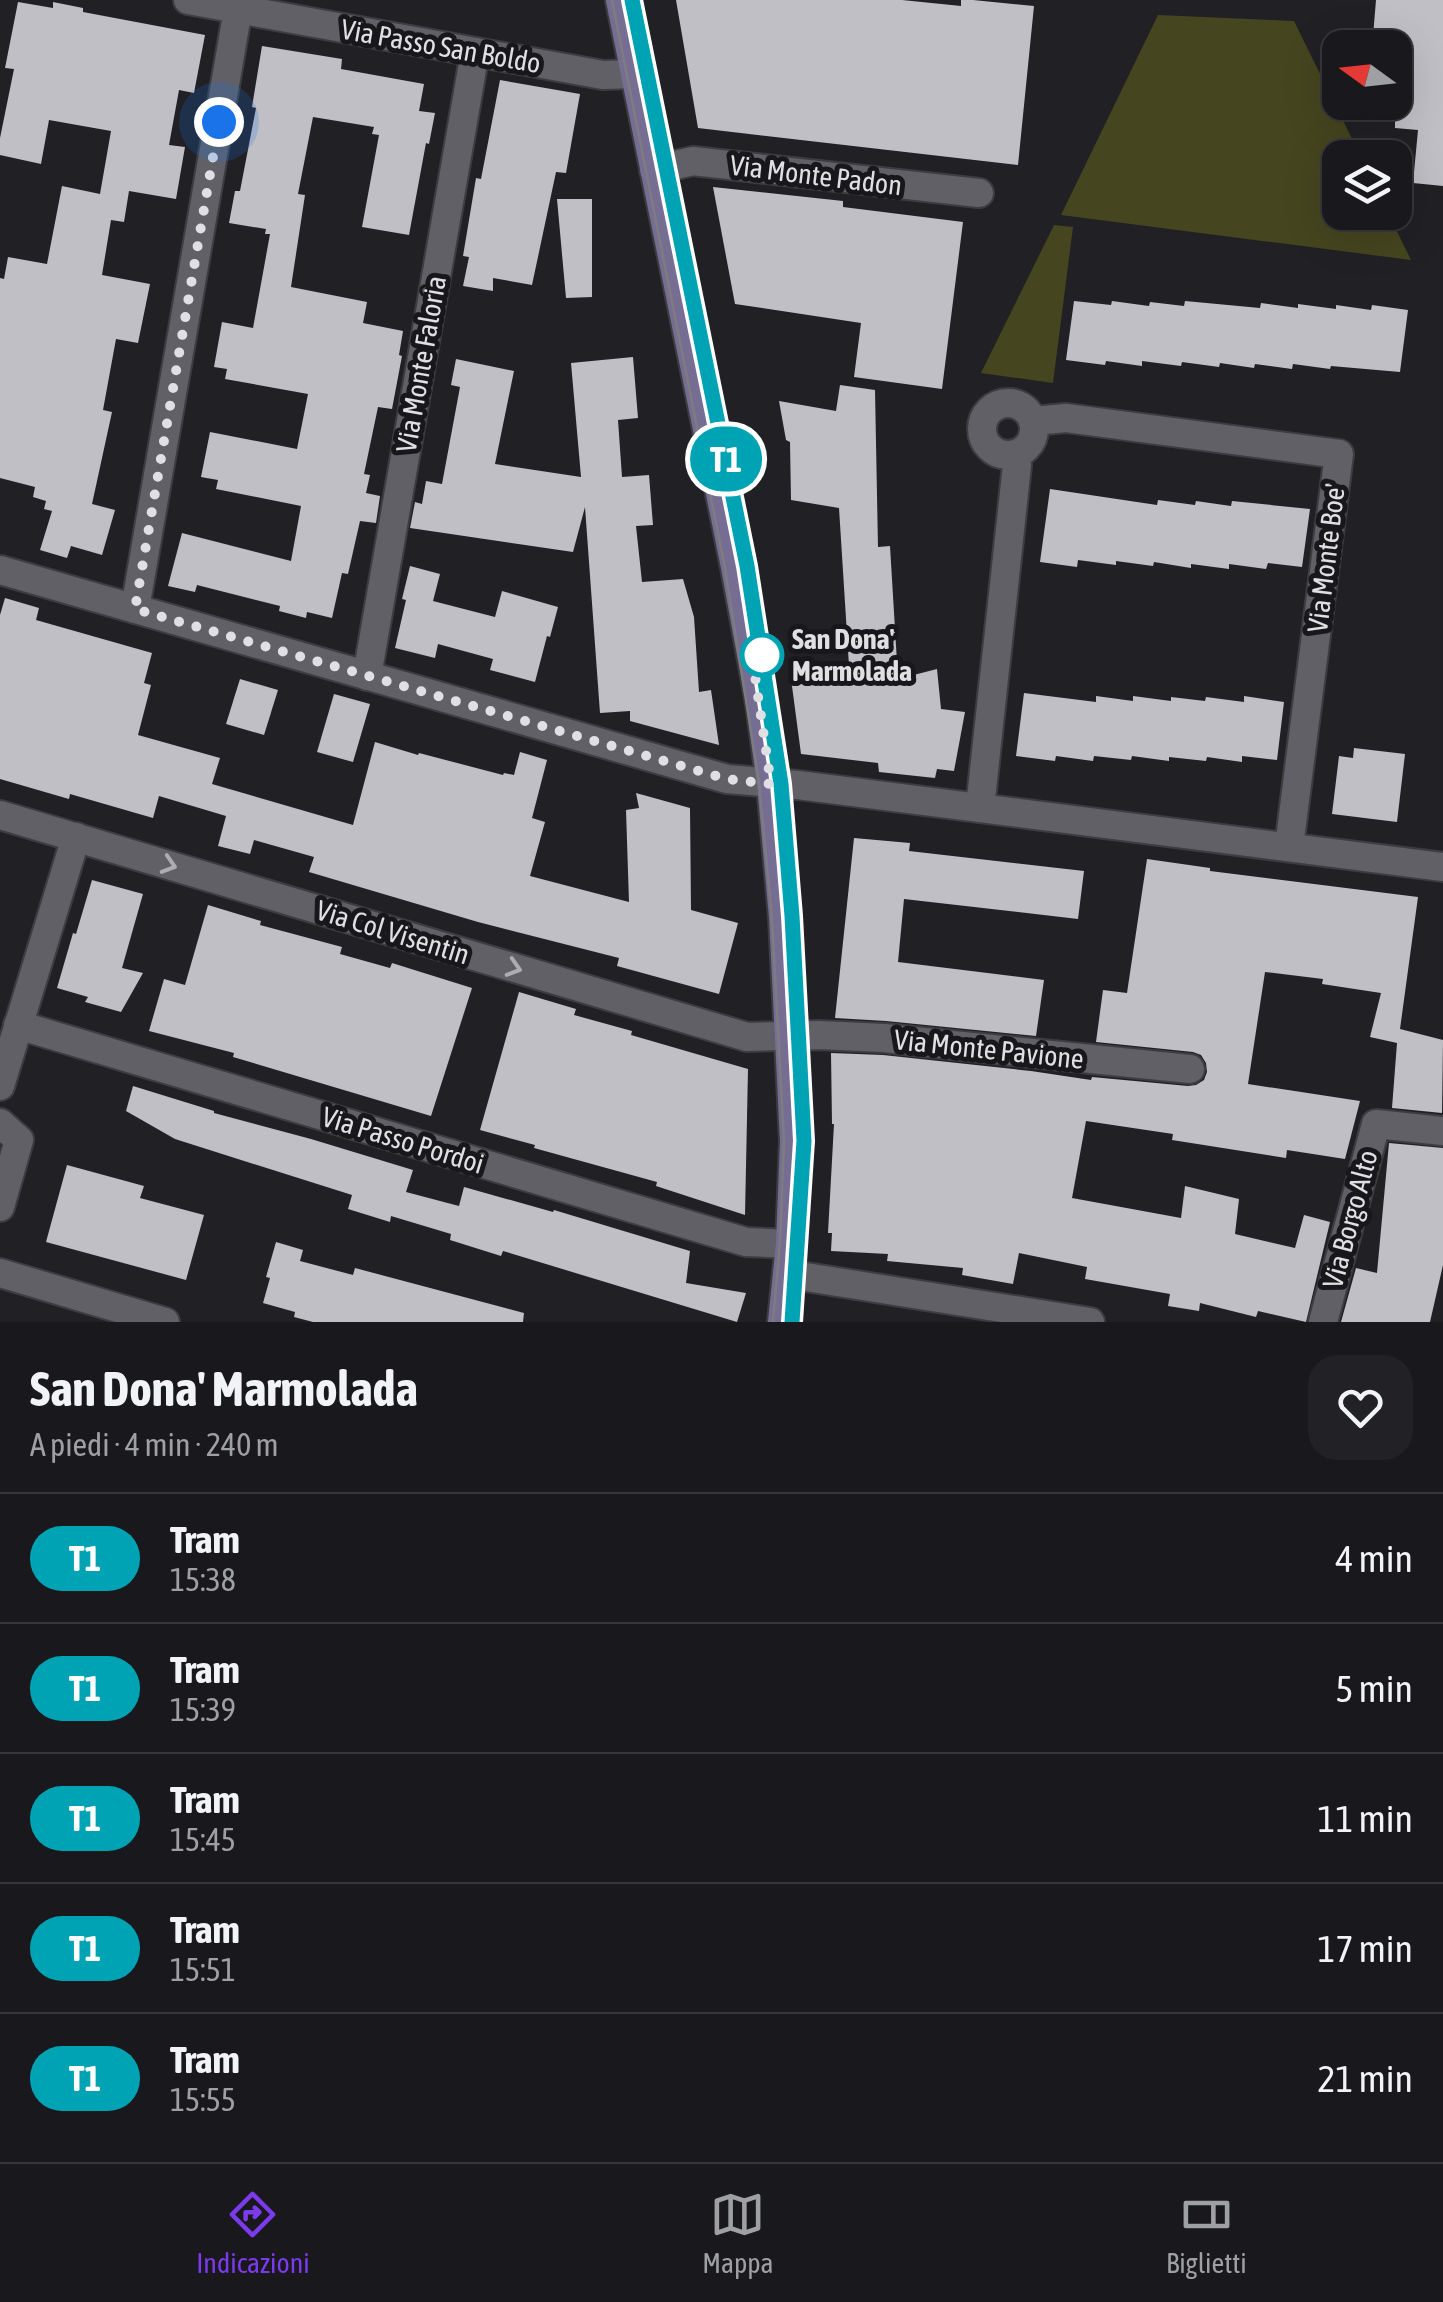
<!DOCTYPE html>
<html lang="it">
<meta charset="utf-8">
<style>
:root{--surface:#19181c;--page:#222125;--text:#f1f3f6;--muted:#9fa0a3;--line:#37373b;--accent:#7c3aed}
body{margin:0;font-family:"Asap Condensed",sans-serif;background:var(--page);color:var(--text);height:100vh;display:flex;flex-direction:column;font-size:38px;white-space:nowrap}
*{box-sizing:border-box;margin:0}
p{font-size:32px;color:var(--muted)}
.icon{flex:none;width:55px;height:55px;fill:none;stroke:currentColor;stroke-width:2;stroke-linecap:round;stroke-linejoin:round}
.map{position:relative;height:1322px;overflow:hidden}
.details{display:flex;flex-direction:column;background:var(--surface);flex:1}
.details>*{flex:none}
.badge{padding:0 20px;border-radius:32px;font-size:35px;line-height:65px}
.needle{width:65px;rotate:285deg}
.fabs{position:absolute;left:1322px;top:30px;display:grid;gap:20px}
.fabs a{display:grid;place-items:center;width:90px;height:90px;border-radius:20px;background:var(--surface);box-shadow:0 10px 40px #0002,0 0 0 2px var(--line);font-size:50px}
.you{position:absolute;width:50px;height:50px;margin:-25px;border:8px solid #fff;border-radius:50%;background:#1a73e8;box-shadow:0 0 0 15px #1a73e833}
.map>.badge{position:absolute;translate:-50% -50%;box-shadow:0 0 0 5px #fff}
.round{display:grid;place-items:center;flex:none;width:105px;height:105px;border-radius:30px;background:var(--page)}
.headline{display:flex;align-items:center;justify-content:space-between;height:170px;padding:0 30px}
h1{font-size:48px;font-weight:700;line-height:75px}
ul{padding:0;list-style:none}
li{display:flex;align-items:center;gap:30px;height:130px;padding:0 30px;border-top:2px solid var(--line)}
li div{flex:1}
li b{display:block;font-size:38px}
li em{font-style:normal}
li .badge{min-width:110px;font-weight:700;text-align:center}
.menu{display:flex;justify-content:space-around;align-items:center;height:140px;border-top:2px solid var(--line);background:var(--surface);font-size:28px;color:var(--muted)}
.menu a{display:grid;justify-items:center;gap:5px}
.menu .active{color:var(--accent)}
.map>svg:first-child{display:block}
</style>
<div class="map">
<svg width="1443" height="1322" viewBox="0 0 1443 1322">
<rect width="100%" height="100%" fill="#212025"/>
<!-- green -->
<g fill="#45451f">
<polygon points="1158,15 1294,21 1361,157 1340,158 1340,212 1388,213 1411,260 1061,215"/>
<polygon points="1054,225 1073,227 1053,383 981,373"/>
</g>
<!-- building -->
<g fill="#c0bfc5">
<polygon points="676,0 902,0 961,6 961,0 973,0 1034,6 1018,165 698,128"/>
<polygon points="1376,0 1443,0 1443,186 1413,183 1418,130 1395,128 1395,48 1372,48"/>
<polygon points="18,2 53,8 53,2 83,8 83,12 205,35 194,93 179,90 169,145 185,147 176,199 129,191 124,222 111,220 102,275 150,284 138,343 116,339 103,410 112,412 92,504 115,510 102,555 71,546 67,558 40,550 52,511 44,509 46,501 33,497 35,487 0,478 0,278 4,279 8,257 47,264 62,186 100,194 111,131 49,120 41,164 0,155 0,138 14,69 5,68"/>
<polygon points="262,46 342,59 341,69 424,84 419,111 435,113 429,144 426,143 409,235 362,227 379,135 372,134 374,127 313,117 298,194 305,195 291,287 367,302 363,323 403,331 399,355 402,356 392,409 378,407 364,474 370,475 366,493 380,496 376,523 360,521 348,574 342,573 332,618 307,612 306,618 279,611 280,606 197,585 195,592 168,586 182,533 291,561 301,506 216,489 218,480 201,477 210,432 297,449 308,394 225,379 227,369 214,367 222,322 253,328 270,234 265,234 266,229 229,223 235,191 240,191 256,108 252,107"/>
<polygon points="500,80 580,94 566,173 556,172 532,285 493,278 493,291 463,286 469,257 463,256 476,178 481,179"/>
<polygon points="713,187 843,201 843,207 963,222 942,389 854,377 861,323 735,304"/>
<polygon points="557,199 592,199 592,297 566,298"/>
<polygon points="1074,301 1111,305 1112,301 1149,306 1150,302 1184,306 1185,301 1260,308 1261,303 1298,308 1298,304 1336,309 1336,305 1371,310 1372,305 1408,310 1400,372 1331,366 1330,369 1293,364 1292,369 1255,364 1254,368 1220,363 1219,367 1182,362 1181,366 1142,361 1142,366 1106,361 1105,365 1066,360"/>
<polygon points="633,357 638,418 618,420 622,477 649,475 653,525 636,526 642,582 683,579 694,617 699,692 711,690 719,745 630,721 630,711 600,713 585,507 573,552 410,528 415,502 422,504 426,481 442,484 460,387 451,385 456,359 514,371 495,464 581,477 571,363"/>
<polygon points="840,385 875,390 878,547 890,546 898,679 937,669 941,709 965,712 954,771 937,769 935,778 879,772 878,763 801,754 790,671 849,666 839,508 791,500 790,442 786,440 779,401 836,411"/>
<polygon points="1050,489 1157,505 1158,500 1195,505 1196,501 1231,506 1232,501 1310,509 1302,567 1268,563 1266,569 1229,564 1229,569 1191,564 1191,568 1154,562 1153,566 1116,561 1116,565 1078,560 1077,567 1040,562"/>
<polygon points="410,566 440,574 433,601 495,617 502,591 558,607 550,637 547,636 535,682 490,670 493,659 438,644 435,658 395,648 406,600 402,599"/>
<polygon points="5,598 39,608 36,620 152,653 144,683 151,685 138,735 220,758 212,784 353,825 375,742 418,755 419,753 503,775 504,773 514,775 520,752 547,760 532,818 545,822 530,876 629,902 626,810 639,808 636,793 690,808 691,910 738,923 719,994 617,966 619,958 478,922 309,872 314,857 254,840 250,854 218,846 226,816 159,796 153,818 70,794 69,799 0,779 0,615"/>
<polygon points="240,679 278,690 264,735 226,724"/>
<polygon points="1024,693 1096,702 1096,696 1133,701 1133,696 1171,701 1171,697 1205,701 1206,697 1244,702 1244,696 1284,702 1277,760 1242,756 1242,762 1207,757 1206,761 1169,757 1169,761 1132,756 1131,760 1094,756 1093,761 1056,756 1055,761 1016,756"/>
<polygon points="334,694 370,704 353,762 317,752"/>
<polygon points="1354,748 1405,754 1397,822 1332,814 1339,756 1353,758"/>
<polygon points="854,838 910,843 909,851 1084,871 1078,919 904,899 898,962 1044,980 1036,1036 886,1021 835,1018"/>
<polygon points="1147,859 1210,868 1210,871 1418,897 1400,1029 1443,1040 1442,1113 1392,1108 1397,1043 1370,1037 1381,993 1322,984 1323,979 1265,972 1248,1084 1360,1101 1345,1159 1287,1150 1286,1158 1172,1140 1173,1134 1086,1121 1072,1198 1181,1218 1185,1186 1239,1199 1235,1234 1295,1248 1304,1215 1330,1222 1306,1322 1258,1311 1256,1317 1200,1303 1199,1311 1168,1306 1170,1294 1085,1279 1087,1267 1019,1253 1013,1284 962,1275 963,1268 887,1261 888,1254 831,1251 832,1233 828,1233 834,1124 832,1124 831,1053 883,1055 1031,1071 1091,1080 1092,1077 1188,1086 1196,1085 1204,1080 1207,1072 1206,1063 1201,1055 1193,1052 1096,1042 1103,990 1127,993"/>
<polygon points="92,880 143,894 122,968 143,973 121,1012 85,1002 88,997 57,988 73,933 76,934"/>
<polygon points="208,905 261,921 260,925 342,947 340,954 390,968 392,963 472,988 431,1116 233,1057 234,1053 149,1031 164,979 185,985"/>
<polygon points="519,992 576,1009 574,1015 632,1031 631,1035 748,1069 745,1215 656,1186 657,1182 534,1148 535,1145 480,1130"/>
<polygon points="133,1086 214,1111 214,1113 311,1139 413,1170 406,1192 459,1206 464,1187 553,1212 554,1210 690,1251 686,1283 746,1293 737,1322 503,1251 501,1256 450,1240 451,1234 391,1216 390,1222 348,1209 352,1195 175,1139 126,1111"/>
<polygon points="1389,1143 1443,1148 1443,1265 1430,1322 1341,1322 1356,1268 1377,1273"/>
<polygon points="67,1165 144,1186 140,1198 204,1215 186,1280 46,1242"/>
<polygon points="276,1242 303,1250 300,1261 353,1275 355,1268 524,1313 523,1322 313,1322 294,1317 295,1312 263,1303 270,1278 266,1277"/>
</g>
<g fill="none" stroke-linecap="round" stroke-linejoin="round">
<!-- minor casing -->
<g stroke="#3d3d41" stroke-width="32">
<g id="minor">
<polyline points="188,0 603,75 635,74"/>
<polyline points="654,170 693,161 979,193"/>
<circle cx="1008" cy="429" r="26"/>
<polyline points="1033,421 1066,418 1339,454 1289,847"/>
<polyline points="0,570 727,779 798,785 1443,867"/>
<polyline points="135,609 238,9"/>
<polyline points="367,676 475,52"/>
<polyline points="980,808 1017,465 1015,454"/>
<polyline points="0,815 747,1037 819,1035 884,1038 1190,1069"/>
<polyline points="18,1025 746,1242 790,1244"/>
<polyline points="0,1086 76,837"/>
<polyline points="0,1123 19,1140 0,1207"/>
<polyline points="0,1273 165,1322"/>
<polyline points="787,1274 1090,1322"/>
<polyline points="1323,1322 1376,1124 1443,1131"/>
</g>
</g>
<!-- secondary casing -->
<g stroke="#3d3d41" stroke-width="32">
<polyline id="secondary" points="620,0 735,567 760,703 771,784 783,917 794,1141 790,1244 782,1322"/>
</g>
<!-- minor -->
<use href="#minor" stroke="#616066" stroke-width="28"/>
<!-- secondary -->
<use href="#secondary" stroke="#766d93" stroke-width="28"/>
<!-- tram -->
<g stroke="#7d7c80" stroke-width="2.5">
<polyline points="612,0 725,568 759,782 772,918 784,1141 780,1243 773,1322"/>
<polyline points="632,0 747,565 781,785 792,916 804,1141 792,1322"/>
</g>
</g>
<!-- one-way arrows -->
<defs><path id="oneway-chevron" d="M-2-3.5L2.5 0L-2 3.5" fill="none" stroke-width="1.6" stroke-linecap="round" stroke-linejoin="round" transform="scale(2.5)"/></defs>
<g stroke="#adacb1">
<use href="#oneway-chevron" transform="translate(169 865) rotate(17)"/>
<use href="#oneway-chevron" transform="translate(514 968) rotate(17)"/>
</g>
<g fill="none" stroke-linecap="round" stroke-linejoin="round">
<!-- line casing -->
<g stroke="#fff" stroke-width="22">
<polyline id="line" points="632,0 747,566 781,784 792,916 804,1141 792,1322"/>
</g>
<!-- line -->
<use href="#line" stroke="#00a3b4" stroke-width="15"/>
<!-- walk -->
<polyline stroke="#e0dfe3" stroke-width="10" stroke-dasharray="0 18" points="219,122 135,609 727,779 771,784 754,669 762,655"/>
</g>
<!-- markers -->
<circle fill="#fff" stroke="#00a3b4" stroke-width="5" cx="762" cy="655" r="20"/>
<g text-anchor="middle" stroke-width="10" stroke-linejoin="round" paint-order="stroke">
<!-- street labels -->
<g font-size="28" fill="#e0dfe3" stroke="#18171b">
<text transform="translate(441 46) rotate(10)" y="10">Via Passo San Boldo</text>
<text transform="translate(816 175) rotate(7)" y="10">Via Monte Padon</text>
<text transform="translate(421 364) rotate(-80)" y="10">Via Monte Faloria</text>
<text transform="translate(1326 558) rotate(-83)" y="10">Via Monte Boe'</text>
<text transform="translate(393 932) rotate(17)" y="10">Via Col Visentin</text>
<text transform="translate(989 1049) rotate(6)" y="10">Via Monte Pavione</text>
<text transform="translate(403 1140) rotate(17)" y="10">Via Passo Pordoi</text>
<text transform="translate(1350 1219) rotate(-75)" y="10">Via Borgo Alto</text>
</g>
<!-- stop labels -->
<g font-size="28" font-weight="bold" fill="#e0dfe3" stroke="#18171b" text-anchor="start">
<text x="792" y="649">San Dona'<tspan x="792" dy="32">Marmolada</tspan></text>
</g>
</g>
</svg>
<div class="fabs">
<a><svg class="needle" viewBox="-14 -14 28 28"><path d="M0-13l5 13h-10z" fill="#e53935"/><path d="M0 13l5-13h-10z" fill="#9fa0a3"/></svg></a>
<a><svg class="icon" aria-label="layers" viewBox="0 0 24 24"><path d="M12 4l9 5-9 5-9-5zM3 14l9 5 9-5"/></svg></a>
</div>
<div class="you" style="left:219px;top:122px"></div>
<b class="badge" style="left:726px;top:459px;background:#00a3b4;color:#fff">T1</b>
</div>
<section class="details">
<div class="headline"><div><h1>San Dona' Marmolada</h1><p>A piedi · 4 min · 240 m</p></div><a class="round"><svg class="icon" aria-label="heart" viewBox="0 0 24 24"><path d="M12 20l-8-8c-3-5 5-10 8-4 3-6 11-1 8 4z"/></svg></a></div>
<ul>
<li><span class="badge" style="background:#00a3b4;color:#fff">T1</span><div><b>Tram</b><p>15:38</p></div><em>4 min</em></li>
<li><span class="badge" style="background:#00a3b4;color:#fff">T1</span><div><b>Tram</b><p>15:39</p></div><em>5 min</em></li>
<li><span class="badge" style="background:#00a3b4;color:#fff">T1</span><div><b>Tram</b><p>15:45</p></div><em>11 min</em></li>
<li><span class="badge" style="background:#00a3b4;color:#fff">T1</span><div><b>Tram</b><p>15:51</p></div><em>17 min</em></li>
<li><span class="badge" style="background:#00a3b4;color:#fff">T1</span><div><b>Tram</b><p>15:55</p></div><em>21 min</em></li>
</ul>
</section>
<nav class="menu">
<a class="active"><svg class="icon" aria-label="directions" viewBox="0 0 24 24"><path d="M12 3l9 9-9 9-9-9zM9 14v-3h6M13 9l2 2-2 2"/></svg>Indicazioni</a>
<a><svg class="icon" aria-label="map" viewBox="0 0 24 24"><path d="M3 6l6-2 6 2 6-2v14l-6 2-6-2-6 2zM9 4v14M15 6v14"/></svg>Mappa</a>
<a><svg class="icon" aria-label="tickets" viewBox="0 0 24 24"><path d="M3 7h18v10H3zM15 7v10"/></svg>Biglietti</a>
</nav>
